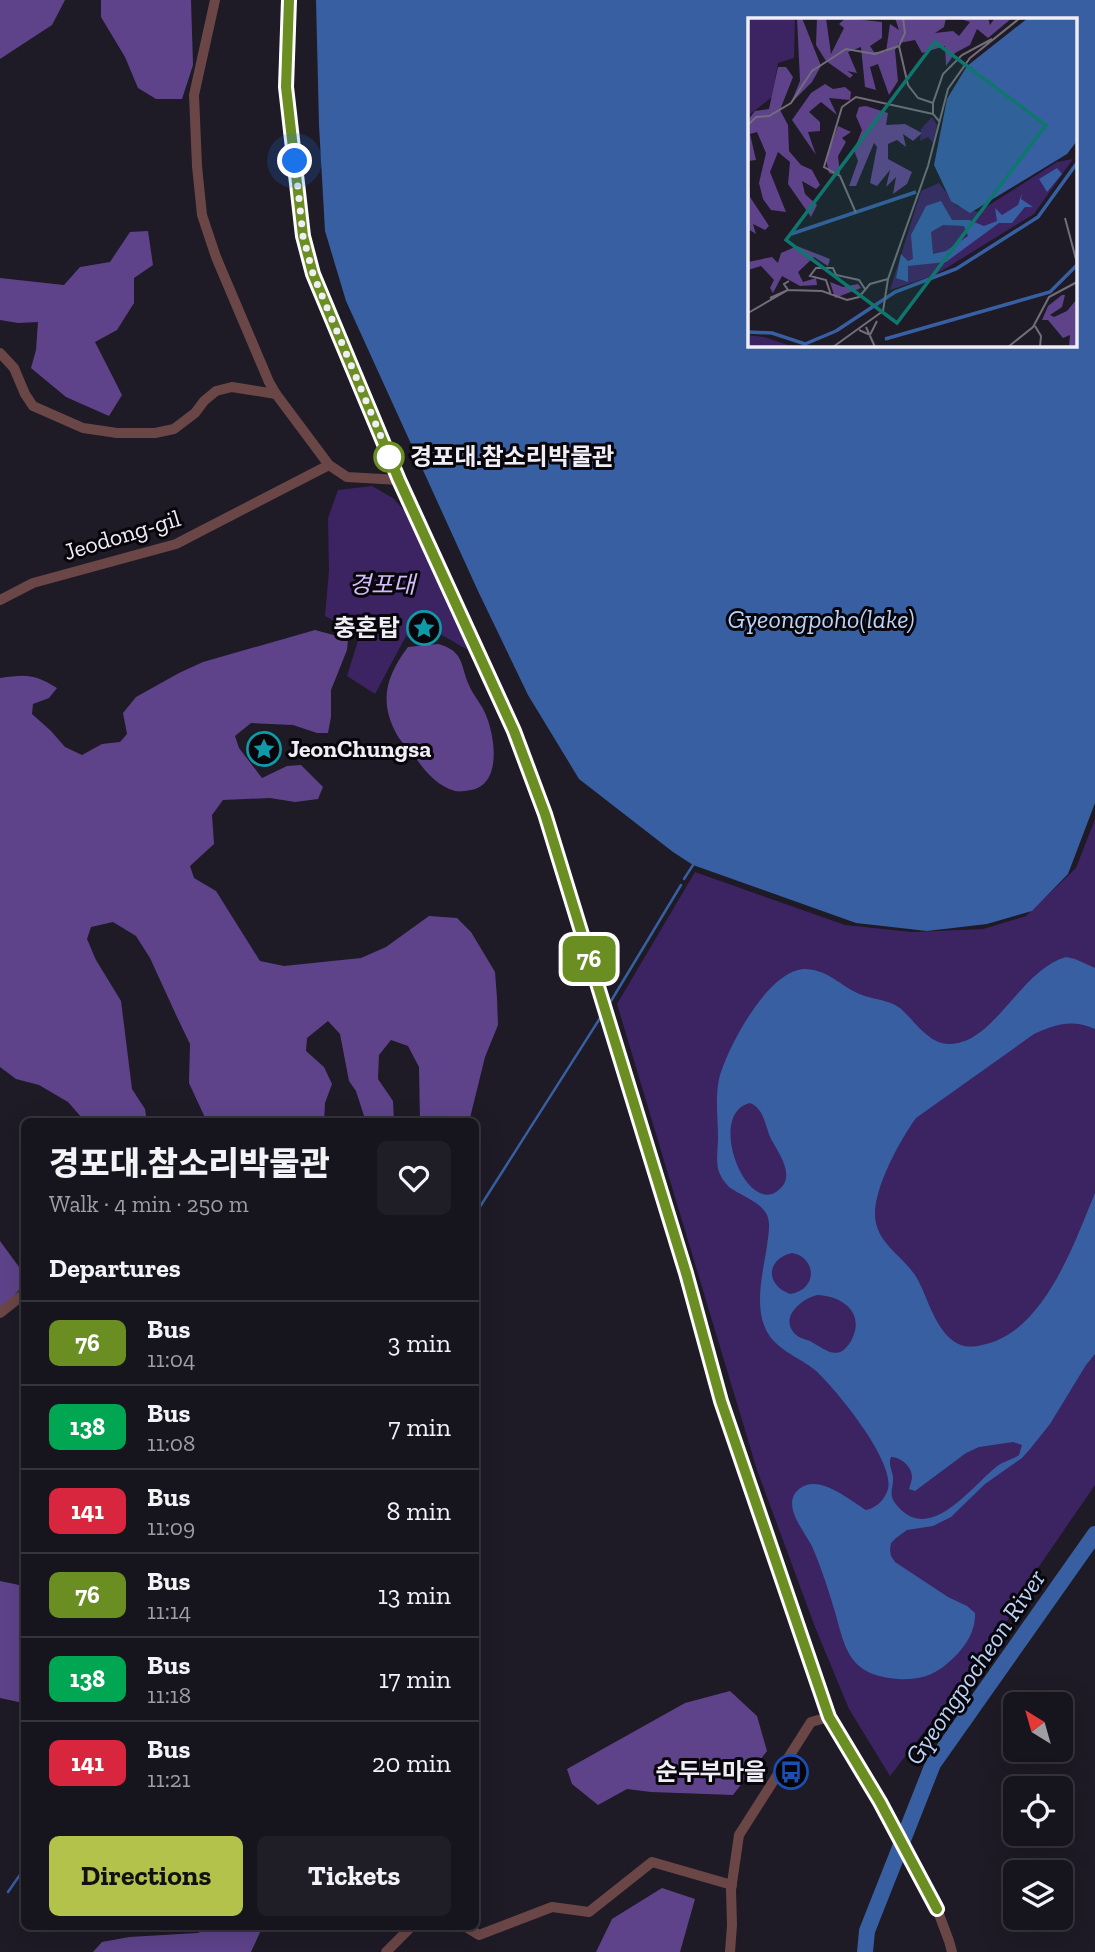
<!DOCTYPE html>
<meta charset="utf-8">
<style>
:root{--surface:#16141c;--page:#1f1d25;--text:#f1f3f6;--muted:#9e9ea3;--line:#35333b;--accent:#b3c24b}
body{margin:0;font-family:"Zilla Slab","Noto Sans KR",serif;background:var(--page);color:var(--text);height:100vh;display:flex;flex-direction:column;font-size:26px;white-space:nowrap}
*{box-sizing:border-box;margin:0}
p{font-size:23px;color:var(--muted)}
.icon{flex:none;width:38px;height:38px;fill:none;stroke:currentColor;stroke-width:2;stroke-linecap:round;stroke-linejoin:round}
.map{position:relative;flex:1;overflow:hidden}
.side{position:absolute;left:21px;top:1118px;width:458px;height:812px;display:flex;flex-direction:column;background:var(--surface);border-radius:10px;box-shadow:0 7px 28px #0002,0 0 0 2px var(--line)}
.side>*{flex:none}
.badge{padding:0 14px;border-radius:10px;font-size:24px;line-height:46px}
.needle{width:46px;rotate:323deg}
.controls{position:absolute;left:1003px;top:1692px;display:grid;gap:14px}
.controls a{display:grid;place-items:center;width:70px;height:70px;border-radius:10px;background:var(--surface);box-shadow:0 7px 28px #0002,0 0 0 2px var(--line);font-size:35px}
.you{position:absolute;width:35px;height:35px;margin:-18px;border:5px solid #fff;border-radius:50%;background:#1a73e8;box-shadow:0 0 0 10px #1a73e833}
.map>.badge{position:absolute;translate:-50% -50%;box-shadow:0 0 0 4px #fff}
h2{padding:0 28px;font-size:26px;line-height:63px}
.round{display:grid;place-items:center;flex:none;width:74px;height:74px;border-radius:10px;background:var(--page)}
.summary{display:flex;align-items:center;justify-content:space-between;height:119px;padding:0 28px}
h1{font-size:33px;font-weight:800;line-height:52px}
.primary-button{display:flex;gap:14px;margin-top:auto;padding:14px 28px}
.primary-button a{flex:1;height:80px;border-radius:10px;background:var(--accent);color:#111;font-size:28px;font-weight:800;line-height:80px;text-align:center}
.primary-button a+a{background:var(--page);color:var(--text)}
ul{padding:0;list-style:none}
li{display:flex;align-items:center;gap:21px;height:84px;padding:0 28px;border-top:2px solid var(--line)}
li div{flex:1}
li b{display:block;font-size:26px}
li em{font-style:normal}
li .badge{min-width:77px;font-weight:700;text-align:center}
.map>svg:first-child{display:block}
</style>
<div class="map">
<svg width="1095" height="1952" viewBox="0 0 1095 1952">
<rect width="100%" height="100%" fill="#1e1a26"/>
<!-- green -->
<g fill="#3c2362">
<polygon points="372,486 393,498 409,516 468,650 440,634 422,644 406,636 375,694 347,676 360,634 325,616 329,571 328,518 338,490"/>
<polygon points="1095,819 1095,1485 1038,1568 999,1635 890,1776 849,1709 815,1627 757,1470 617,1004 695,872 845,925 912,932 983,929 1026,916 1076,868"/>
</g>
<!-- forest -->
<g fill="#5e438b">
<polygon points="0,0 65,0 52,25 0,59"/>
<polygon points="101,0 191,0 193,65 182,99 156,99 138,88 125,57 101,17"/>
<polygon points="148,231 153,265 134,278 134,303 117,330 95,342 122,395 109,416 66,397 31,368 36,350 38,322 18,323 0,320 0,278 64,285 80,267 110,262 130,232"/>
<path d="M315,630L348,639L347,650L331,690V717L328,733H317L293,725L251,723L235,736L239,748L262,778L287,766L301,765L323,787L318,799L295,802L270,798L223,800L212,815L214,844L190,866L194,878L216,891L260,961L284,966L361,958L386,947L429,916L457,918L471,932L495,972L497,998L498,1025L485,1057L469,1122H420L419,1067L408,1046L391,1040L379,1055L378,1079L393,1101L394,1122H366L356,1091L349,1081L340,1034L328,1021L307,1038L306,1051L324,1067L332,1084L325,1103L324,1122H207L189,1083L190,1044L177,1017L150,958L136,936L113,922L91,927L87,939L96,960L121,1001L132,1089L145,1109L147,1122H83L82,1118L68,1102L39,1085L16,1079L0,1067V678C26,674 35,674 57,688L49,698L33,704L32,714L51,731L65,747L82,755L102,744L120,742L127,734L123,713L136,697L179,673L203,662Z"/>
<path d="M438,644C463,651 460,662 468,683C471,691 477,699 482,707C494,727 505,784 471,790C465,791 460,792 455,791C437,786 425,771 415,757C409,748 399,741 395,731C379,699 387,675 408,647Z"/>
<polygon points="0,1241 22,1271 24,1284 3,1309 0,1310"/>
<polygon points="0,1581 24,1586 24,1702 23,1703 0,1698"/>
<polygon points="730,1691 757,1716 767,1751 733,1795 651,1792 627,1789 598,1805 572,1784 567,1769 685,1703"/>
<polygon points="662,1888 695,1899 680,1952 596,1952 612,1919"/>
<polygon points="211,1927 264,1927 262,1928 251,1952 93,1952 102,1942 129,1937 198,1933"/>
</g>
<!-- water -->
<g fill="#375fa1" fill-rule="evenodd">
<path d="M316,0H1095V803L1068,874L1032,911L987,924L927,931L856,923L693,865L673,852L579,779L528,695L478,591L346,301L325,231L319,125ZM750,19H1076V345H750Z"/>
<path d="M1066,957L1075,959L1095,968V1029C1072,1019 1056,1024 1034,1034L916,1118C900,1140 874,1188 875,1215C876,1245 905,1256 918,1280C928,1299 934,1325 952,1340C961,1347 970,1348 982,1345C1043,1334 1074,1244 1095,1193V1354L1086,1365L1050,1424L1030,1449L1022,1458L985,1484L951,1517L933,1526L907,1530L896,1538L891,1543L890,1550L891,1556L895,1562L948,1597L967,1606L975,1613C976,1635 960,1654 943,1667C930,1677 915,1680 898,1679C850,1675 846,1652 835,1612C829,1592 822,1570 814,1551C808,1534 779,1506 799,1489C819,1473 849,1500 866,1510C877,1508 885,1499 888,1489C895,1461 836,1389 815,1370C799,1357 776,1350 766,1330C754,1305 763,1272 767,1246C768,1236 771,1224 767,1215C760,1201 741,1196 729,1187C724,1182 720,1176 718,1169C716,1159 718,1147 718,1137C718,1118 715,1098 719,1079C727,1048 767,972 803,969C824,968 838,983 855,992C870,1000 886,998 900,1008C914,1020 929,1045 950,1044C995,1043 1020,970 1066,957ZM750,1103C764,1108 765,1126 771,1139C779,1154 798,1178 776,1192C744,1212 707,1113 750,1103ZM792,1253C816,1257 819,1289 790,1294C765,1285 766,1259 792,1253ZM817,1295C843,1296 866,1313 851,1341C838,1363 825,1349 810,1341C805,1339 799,1338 795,1334C779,1318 801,1299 817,1295ZM1013,1442L1022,1445L1019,1455C1012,1460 1003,1461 996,1467C970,1488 928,1547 895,1503C888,1494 894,1486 893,1477C892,1469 888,1464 891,1457C900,1457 912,1466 912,1477C912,1481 910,1485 909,1489L915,1491L966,1453L979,1447Z"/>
</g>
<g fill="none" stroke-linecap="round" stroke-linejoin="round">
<!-- stream -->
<g stroke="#375fa1" stroke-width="2.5">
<polyline points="684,879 693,865"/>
<polyline points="608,1006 681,885"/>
<polyline points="476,1213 602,1015"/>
<polyline points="8,1892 24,1869"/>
</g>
<!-- river -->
<polyline stroke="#375fa1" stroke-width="16" points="865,1952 867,1931 933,1764 1095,1534"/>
<!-- minor -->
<g stroke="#6b4646" stroke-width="10">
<polyline points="215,0 194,95 197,166 202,215 216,257 269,382 276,394 329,465 347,477 399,480"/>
<polyline points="289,0 286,87 303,236 313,274 399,480 514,731 545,814 686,1273 721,1401 829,1717 880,1802 937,1909 949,1941 952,1952"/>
<polyline points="0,353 14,368 25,394 33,406 83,428 117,433 155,433 174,429 195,413 204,401 216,391 232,387 276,394"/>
<polyline points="0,600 33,583 176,544 329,465"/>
<polyline points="0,1313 24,1294"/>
<polyline points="466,1927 479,1935 552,1907 589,1912 652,1862 732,1885"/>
<polyline points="386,1952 411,1927"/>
<polyline points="730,1952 732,1925 731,1890 739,1835 811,1722 829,1717"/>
</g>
</g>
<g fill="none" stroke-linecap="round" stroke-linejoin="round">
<!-- line casing -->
<g stroke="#fff" stroke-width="16">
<polyline id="line" points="289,0 286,87 303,236 313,274 399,480 514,731 545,814 686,1273 721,1401 829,1717 880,1802 937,1909"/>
</g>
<!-- line -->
<use href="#line" stroke="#6b8e23" stroke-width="10"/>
<!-- walk -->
<polyline stroke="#efedf5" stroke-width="7" stroke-dasharray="0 12.6" points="295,161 303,236 313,274 392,463 389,457"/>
</g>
<!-- icons -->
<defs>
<g id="sight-ring" transform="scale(1.75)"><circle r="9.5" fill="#08060b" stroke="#0f9aa8" stroke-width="1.5"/><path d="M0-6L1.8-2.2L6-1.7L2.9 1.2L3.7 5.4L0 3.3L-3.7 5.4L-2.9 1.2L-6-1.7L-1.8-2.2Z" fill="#0f9aa8"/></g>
<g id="bus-ring" transform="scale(1.75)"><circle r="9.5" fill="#08060b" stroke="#1a4fb4" stroke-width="1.5"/><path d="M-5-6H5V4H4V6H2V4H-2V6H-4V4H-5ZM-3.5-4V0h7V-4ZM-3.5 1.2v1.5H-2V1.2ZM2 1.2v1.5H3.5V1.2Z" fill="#1a4fb4"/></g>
</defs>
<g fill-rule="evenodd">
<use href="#sight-ring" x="424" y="628"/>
<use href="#sight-ring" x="264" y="749"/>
<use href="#bus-ring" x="791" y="1772"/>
</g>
<!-- markers -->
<circle fill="#fff" stroke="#6b8e23" stroke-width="3.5" cx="389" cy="457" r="14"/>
<g text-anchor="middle" stroke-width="6" stroke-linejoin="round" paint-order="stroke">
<!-- stop labels -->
<g font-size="24" font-weight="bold" fill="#efedf5" stroke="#08060b" text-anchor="start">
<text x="410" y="465">경포대.참소리박물관</text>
</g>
<!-- street labels -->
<g font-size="24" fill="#efedf5" stroke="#08060b">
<text transform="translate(122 535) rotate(-17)" y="8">Jeodong-gil</text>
</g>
<!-- park labels -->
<g font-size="24" font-style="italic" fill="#d0bdfb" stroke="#08060b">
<text x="382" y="593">경포대</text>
</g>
<!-- poi labels -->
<g font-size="24" font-weight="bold" fill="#efedf5" stroke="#08060b" text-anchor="end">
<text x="400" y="636">충혼탑</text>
<text x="288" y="757" text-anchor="start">JeonChungsa</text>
<text x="766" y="1780">순두부마을</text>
</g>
<!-- water labels -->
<g font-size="26" font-style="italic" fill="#bbd3f9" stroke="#08060b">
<text x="821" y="628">Gyeongpoho(lake)</text>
<text transform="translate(975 1667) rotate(-56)" y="9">Gyeongpocheon River</text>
</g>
</g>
<!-- overview -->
<g transform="translate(748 18)">
<rect width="329" height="329" fill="#1e1a26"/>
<path d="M0,0H47L46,40L30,45L24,79L0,98ZM184,99L189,107L185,125L180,119L172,123L173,111ZM325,141L286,196L187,257L142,272L173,173L191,165L209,188L230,194L309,144ZM0,317L16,319L46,329H0Z" fill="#3c2362"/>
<path d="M49,0H54L73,48L64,64L43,85L52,63ZM69,0H78L83,36L96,10L91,6L98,0L134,4V20L122,28L126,34H138L142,6L151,12L147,0H198L196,9L187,15L205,13L211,18L222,4L210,0H240L242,7L247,0H264L240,20L229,11L222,27L207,35L198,48L197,28L174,35L167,22L151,25L147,32L150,63L141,77L130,46L122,49L128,72L117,69L113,29L100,34L109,55L99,53L105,57L102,60L78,43L68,27ZM30,49H38L45,59L32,92L40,107L41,133L53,147L64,152L72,167L68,171L54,163L57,176L69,187L63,199L40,166L42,144L30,134L22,154L38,194L23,192L15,181L11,165L18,135L9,114L2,116L8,142L0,143V102L7,93L21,91ZM77,66L85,71L97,69L103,74L102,82L81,80L89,97L73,84L61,94L72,104V113L60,114L68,137L44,102L63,75ZM118,88L140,95L138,107L157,106L174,115L165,123L155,116L158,129L149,122L140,126V141L164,154L159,166L145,176L148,159L138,169L142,152L129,168L122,165L129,129L126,125L108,168H101L110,143L106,132L114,112L108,98L111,89ZM90,108L103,114L94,120L98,124L90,138L92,156L88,157L81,155L78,141ZM0,155L2,179L21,208L17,212L5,206L8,216L0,211ZM49,228L82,241L80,248L66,239L50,254L55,264L68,260L69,267L52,268L34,258L25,275L22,270L26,262L13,248L0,252V244L24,239L30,245L33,235ZM82,264L95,269L110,266L113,270L87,280ZM314,277H317L314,289L302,297L306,299L319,293L329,281V329H321L322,317L315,320L300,302H294L300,288Z" fill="#5e438b"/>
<path d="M280,0H329V123L319,136L222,195L203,183L186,147L199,81L219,48ZM309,150L314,156L299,174L291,161ZM274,175L273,181L285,189H277L264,205H251L198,244L160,248V264L148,260L153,236L160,243L165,241L163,217L178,188L193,183L204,202H221L236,208L249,203L247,190L254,197L270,187ZM195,207L216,208L220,218L198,233L185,236L183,214Z" fill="#375fa1" fill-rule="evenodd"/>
<path fill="none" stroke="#375fa1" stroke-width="3.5" d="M43,216L168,174M88,313L147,274L208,251L290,199L329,145M0,314L24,315L57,326L88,313M137,321L302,274L329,247"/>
<path fill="none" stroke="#726e79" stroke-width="2" d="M155,0L157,15L151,28L160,67L170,80L185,85M191,103L185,96V85L195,56L214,37L244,21M0,107L8,99L21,98L43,85L64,53L98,31L127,36L151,28M108,195L92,158L76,149L94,89L108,79L185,96M317,200L329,245M83,277L78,262L62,258L68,250H85L88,257L111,262L117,271M22,280L40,272L36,266L41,263M0,295L40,272L74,273L99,282L111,279L122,266L140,261M287,308L293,318L292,329M118,309L127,329M111,312L122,317L129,303M85,329L135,293L140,261L180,148L200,71L222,40L272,0M260,329L285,309L301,279L329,264"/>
<path fill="#0f766e" fill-opacity="0.15" stroke="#0f766e" stroke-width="3.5" d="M187,24L298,107L149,305L38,222Z"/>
<rect width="329" height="329" fill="none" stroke="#efedf5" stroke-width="3.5"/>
</g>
</svg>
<div class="controls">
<a><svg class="needle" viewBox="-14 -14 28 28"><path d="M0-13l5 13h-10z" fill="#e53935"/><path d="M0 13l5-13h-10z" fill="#9e9ea3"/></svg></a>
<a><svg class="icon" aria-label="locate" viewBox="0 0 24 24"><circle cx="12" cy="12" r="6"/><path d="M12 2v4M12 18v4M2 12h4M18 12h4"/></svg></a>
<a><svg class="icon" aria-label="layers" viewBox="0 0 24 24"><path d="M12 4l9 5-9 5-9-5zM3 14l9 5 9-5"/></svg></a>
</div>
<div class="you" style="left:295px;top:161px"></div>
<b class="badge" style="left:589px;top:959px;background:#6b8e23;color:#fff">76</b>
<section class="side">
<div class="summary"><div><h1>경포대.참소리박물관</h1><p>Walk · 4 min · 250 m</p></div><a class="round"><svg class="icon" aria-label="heart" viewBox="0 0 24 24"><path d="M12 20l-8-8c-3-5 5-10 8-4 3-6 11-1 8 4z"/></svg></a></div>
<h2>Departures</h2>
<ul>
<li><span class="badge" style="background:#6b8e23;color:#fff">76</span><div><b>Bus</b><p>11:04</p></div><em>3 min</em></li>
<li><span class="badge" style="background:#00a651;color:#fff">138</span><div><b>Bus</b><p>11:08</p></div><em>7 min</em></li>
<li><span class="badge" style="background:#d7263d;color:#fff">141</span><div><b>Bus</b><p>11:09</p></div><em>8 min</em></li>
<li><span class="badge" style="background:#6b8e23;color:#fff">76</span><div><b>Bus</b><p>11:14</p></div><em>13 min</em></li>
<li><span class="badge" style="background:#00a651;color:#fff">138</span><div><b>Bus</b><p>11:18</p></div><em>17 min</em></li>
<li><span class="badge" style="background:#d7263d;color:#fff">141</span><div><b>Bus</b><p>11:21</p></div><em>20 min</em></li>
</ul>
<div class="primary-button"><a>Directions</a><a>Tickets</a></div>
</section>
</div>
